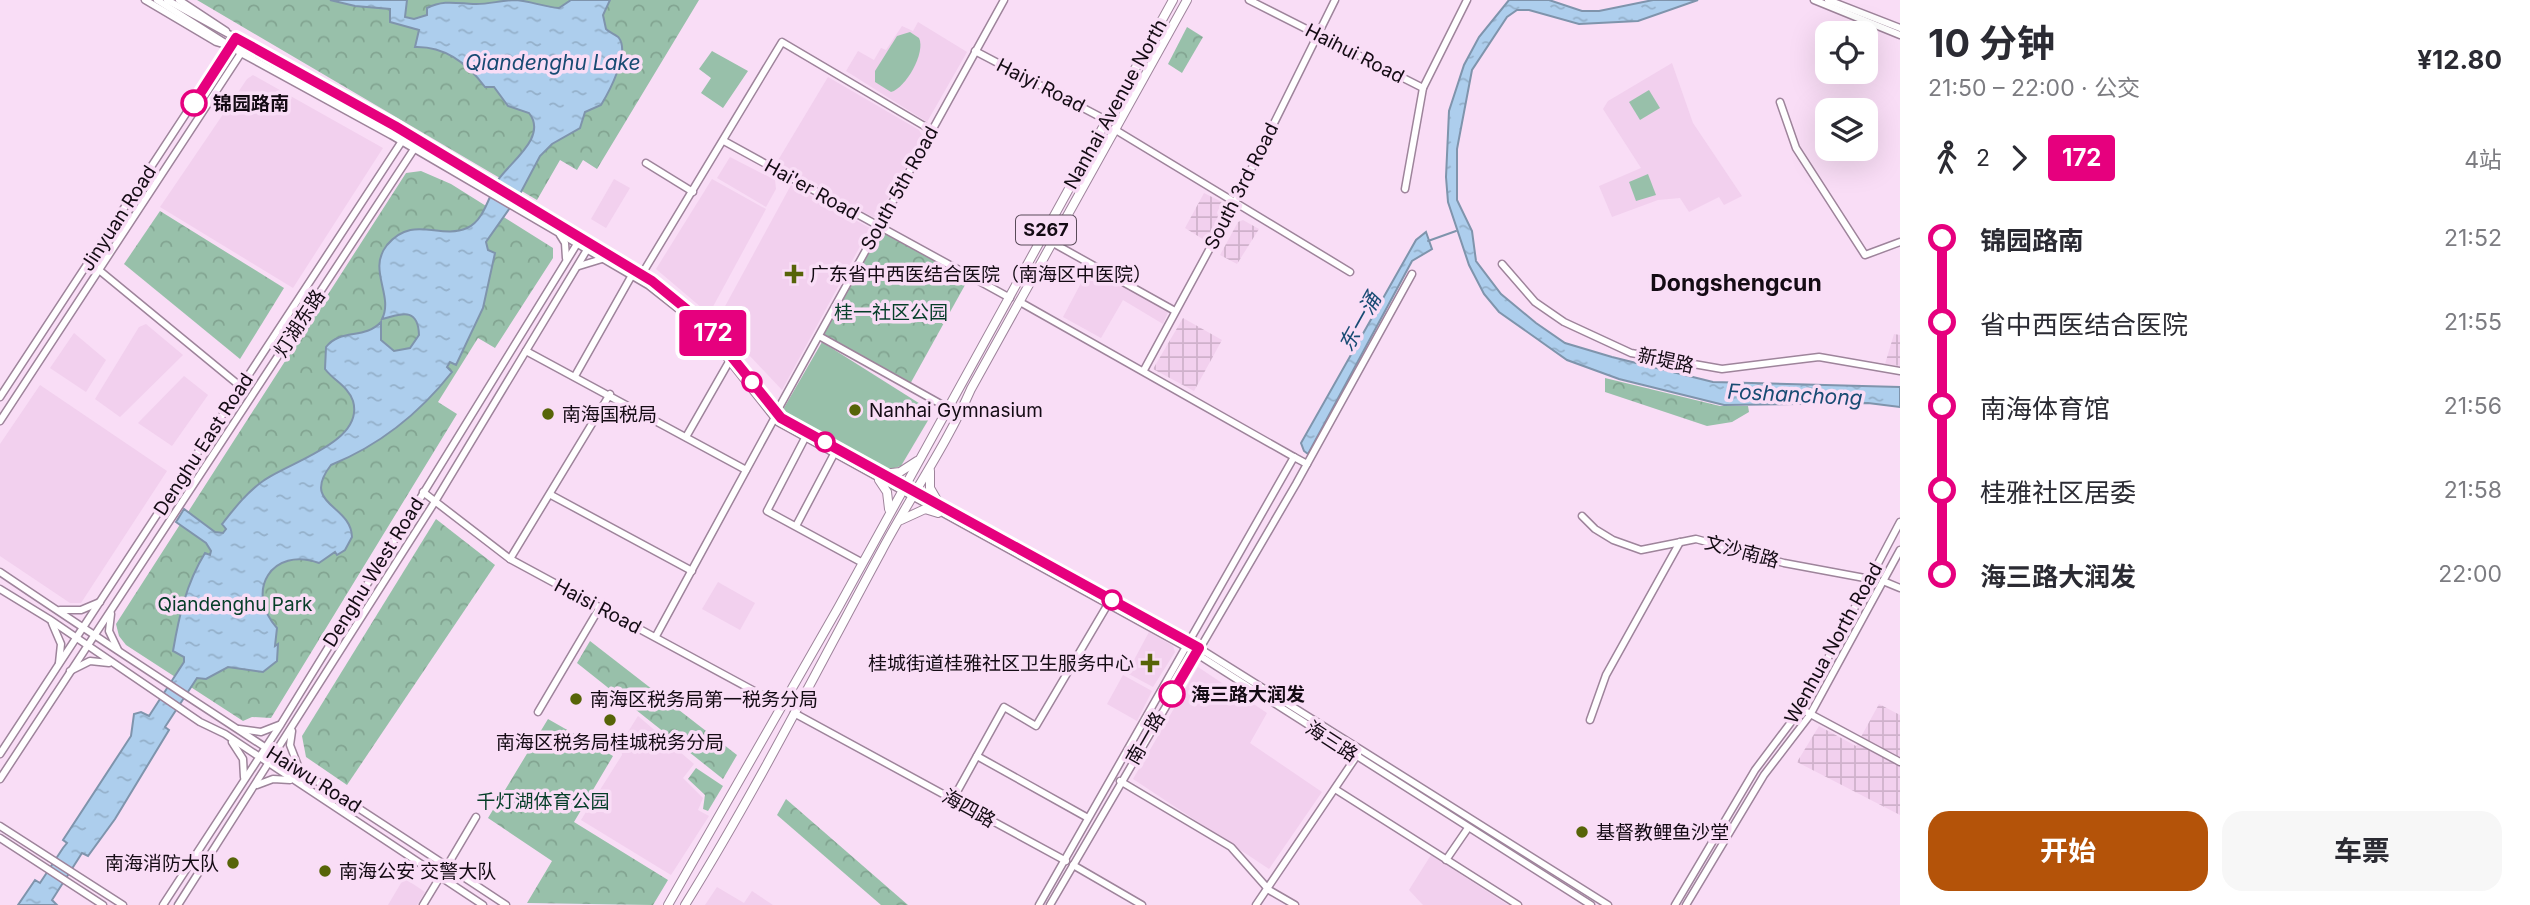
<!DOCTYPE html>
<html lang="zh">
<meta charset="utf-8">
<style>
:root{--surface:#fff;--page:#f7f7f7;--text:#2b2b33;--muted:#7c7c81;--accent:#b45309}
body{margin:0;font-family:Inter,"Noto Sans SC",sans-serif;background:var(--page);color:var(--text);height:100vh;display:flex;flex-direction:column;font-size:26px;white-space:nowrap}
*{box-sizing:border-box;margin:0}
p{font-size:23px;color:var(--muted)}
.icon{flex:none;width:38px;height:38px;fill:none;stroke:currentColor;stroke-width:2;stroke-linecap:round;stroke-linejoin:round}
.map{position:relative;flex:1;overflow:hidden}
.sheet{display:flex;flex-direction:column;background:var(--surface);width:630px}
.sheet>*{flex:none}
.badge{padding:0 14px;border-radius:5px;font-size:24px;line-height:46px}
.tools{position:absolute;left:1815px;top:21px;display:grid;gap:14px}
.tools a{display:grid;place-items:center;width:63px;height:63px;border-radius:14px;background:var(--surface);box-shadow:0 7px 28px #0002;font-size:35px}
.map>.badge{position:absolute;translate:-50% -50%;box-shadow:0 0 0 4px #fff}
.legs{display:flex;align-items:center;gap:10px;height:77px;padding:0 28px;font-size:23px}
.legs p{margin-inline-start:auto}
.head{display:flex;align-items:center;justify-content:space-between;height:119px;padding:0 28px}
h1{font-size:38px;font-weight:700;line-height:52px}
.action{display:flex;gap:14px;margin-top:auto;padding:14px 28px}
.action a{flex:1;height:80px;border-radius:21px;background:var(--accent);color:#fff;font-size:28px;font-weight:700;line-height:80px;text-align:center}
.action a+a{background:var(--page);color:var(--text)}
ul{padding:0 28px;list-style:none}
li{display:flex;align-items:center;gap:24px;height:84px;font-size:26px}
li i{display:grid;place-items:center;width:10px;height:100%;margin:0 9px;background:currentColor}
li i::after{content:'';width:18px;height:18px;margin:-9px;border:5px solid;border-radius:50%;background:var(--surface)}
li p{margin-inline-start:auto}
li:first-child i{background:linear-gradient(#0000 50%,currentColor 0)}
li:last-child i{background:linear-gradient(currentColor 50%,#0000 0)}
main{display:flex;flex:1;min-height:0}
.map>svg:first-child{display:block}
</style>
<main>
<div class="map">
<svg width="1900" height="905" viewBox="0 0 1900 905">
<defs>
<pattern id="industrial-grid" width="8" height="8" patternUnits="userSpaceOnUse" patternTransform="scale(1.75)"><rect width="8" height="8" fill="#f2d0ee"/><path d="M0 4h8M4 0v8" fill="none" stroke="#cfb1cb"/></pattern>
<pattern id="park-crowns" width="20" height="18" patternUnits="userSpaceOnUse" patternTransform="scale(1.75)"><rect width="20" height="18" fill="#98c0aa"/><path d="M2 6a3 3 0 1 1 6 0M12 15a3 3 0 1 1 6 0" fill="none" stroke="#82a491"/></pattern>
<pattern id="water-ripples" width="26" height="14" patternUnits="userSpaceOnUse" patternTransform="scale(1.75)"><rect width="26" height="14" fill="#adceed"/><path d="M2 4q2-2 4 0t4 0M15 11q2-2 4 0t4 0" fill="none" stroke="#94b0ca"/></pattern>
</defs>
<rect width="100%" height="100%" fill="#f9ddf6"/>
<!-- built -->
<g fill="#f2d0ee">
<polygon points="918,22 967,52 927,122 846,71 858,51 874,60 881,48 886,50 902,26 913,31"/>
<polygon points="1672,63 1693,123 1742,196 1724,205 1719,197 1689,212 1680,198 1658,200 1612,217 1599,186 1641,168 1603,109 1608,101"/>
<polygon points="253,75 383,148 293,288 160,207 247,79"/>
<polygon points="828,77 919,130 923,137 878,216 873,217 778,166 777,162"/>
<polygon points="730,157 775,180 776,189 766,207 717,178"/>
<polygon points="614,179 630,188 606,228 591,219"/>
<polygon points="712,179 766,209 709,314 656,269"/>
<polygon points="791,185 870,228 782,390 717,321"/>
<polygon points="1089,268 1169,310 1163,324 1123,300 1101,338 1063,317"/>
<polygon points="146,324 183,355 120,417 95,399 139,327"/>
<polygon points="74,333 106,360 86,392 50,368"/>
<polygon points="184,376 208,395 172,446 138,423"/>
<polygon points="40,385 167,471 81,603 70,603 0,556 0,444"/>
<polygon points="718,582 755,603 740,630 702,609"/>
<polygon points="1149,632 1173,646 1175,652 1153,687 1127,673"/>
<polygon points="1198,667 1267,713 1250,743 1322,792 1269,869 1133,779"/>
<polygon points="1123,675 1152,691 1137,721 1107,704"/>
<polygon points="638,716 694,764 683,778 703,798 698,810 709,816 671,875 581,820 622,755 621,743"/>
<polygon points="1431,855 1508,905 1423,905 1409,890"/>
<polygon points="404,878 425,892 417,905 388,905"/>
<polygon points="717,887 744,903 752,891 773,905 705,905"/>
</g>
<!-- industrial -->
<g fill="url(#industrial-grid)">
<polygon points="1204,193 1228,205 1209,243 1185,228"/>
<polygon points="1243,220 1259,229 1237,264 1220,255 1238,222"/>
<polygon points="1183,318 1222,340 1194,391 1153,369"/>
<polygon points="1894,334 1900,335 1900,366 1885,364"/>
<polygon points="1879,704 1900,715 1900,815 1797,762 1819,726 1856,746"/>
</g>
<!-- park -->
<g fill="url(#park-crowns)">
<polygon points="197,0 699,0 597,169 583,160 577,170 560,160 537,200"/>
<polygon points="1187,27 1203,37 1182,73 1168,64"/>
<polygon points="421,171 451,184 553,248 553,258 495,348 478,338 438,402 457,414 271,718 252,717 243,721 126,645 119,636 116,624 406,173"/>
<polygon points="160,211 284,288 240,359 124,264"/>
<polygon points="877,225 970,276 909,386 819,336"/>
<polygon points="1605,378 1720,406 1748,406 1749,412 1732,422 1707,426 1605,392"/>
<polygon points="436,519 495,565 347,785 306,757 302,736"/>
<polygon points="590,641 737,755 723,779 577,663"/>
<polygon points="548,719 613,756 574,822 668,880 653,905 527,903 552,861 488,818"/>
<polygon points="696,768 723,786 708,811 703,809 705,795 688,779"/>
<polygon points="786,799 908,905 881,905 777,815"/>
</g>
<!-- pitch -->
<g fill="#98c0aa">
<path d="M910,32L919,38C926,52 906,88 891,92L875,82V71L897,36Z"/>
<polygon points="712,51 748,71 723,108 701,93 711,78 699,69"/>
<polygon points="1649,90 1660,108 1640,120 1629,102"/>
<polygon points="1648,174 1656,195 1636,201 1629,182"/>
<polygon points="822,342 933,412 901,466 884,471 781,413"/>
</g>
<!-- water -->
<g fill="url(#water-ripples)" stroke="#7f94ac" stroke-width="2">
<path d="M330,0H407L405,17L414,19L427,15V8C443,0 455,3 473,4C487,5 501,0 516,0C530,1 544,7 559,8L571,0H610L603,15L606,29C610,33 617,35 619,38C630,53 609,92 601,105L585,112L580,128L552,144L540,156L521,192L486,242L488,250L495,253L483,308L456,365L450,362L447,367L452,372C419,414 380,445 331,465C300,505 351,504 352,537L345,550L337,555L335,552L319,563C272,546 244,591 277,628L275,646L278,644L277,661L263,672L228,667L206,679L197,678L165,727L169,730L115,819L88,856L82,853L52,900L57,905H18L35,880L40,883L63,848L67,843L63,840L131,736L134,714L141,712L149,716L184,662V657L173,651C179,616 186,584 205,553L210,555L211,551L206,543L176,522L184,509L215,532L223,533L226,529L222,524C234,509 247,492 263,481C289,462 365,442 353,401C348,386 334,381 325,369L326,347C341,328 364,340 381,322V340L394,351L410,348L419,335C418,304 397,316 382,319C394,295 367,270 387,245C413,214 439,240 467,228C484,221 489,195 498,180C510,162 548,137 529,113L508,106L494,87H485C468,64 445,46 415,47L419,30L390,22V9L355,6Z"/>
<polygon points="1509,0 1549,0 1582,11 1599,11 1653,0 1698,0 1638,21 1579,24 1529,10 1517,10 1507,17 1472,70 1457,149 1457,200 1472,231 1476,261 1501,294 1536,323 1565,343 1612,357 1713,382 1900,387 1900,407 1868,403 1724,405 1619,379 1567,360 1499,312 1484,294 1469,265 1448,202 1446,177 1449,111 1464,65 1479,37"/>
<polygon points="1426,232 1432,249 1412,261 1308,454 1304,451 1301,443 1416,240"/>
</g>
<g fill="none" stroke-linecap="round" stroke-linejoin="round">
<!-- stream -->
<polyline stroke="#7f94ac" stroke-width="2" points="1428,241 1456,231"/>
<!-- tertiary casing -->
<g stroke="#9e849b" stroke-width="9">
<g id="tertiary">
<polyline points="1249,0 1423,88"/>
<polyline points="975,51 1106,120"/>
<polyline points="1780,102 1796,148 1865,255 1900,242"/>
<polyline points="1114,129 1350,272"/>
<polyline points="724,141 1010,298"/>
<polyline points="646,163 693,192"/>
<polyline points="1053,243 1175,311"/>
<polyline points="1502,264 1535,302 1564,322 1631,353 1722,369 1819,357 1900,371"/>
<polyline points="99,270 240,386"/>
<polyline points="642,274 782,42 931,130"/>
<polyline points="1020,302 1294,457"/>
<polyline points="819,336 948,408"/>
<polyline points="526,351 746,470"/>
<polyline points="1144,370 1235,202 1335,0"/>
<polyline points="575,376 632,275"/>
<polyline points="776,413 1004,0"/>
<polyline points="686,437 730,360"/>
<polyline points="805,438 767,511 861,562"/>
<polyline points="551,495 692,571"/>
<polyline points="1582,516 1595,529 1613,540 1641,550 1696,539 1784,563 1870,579"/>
<polyline points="796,526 834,454"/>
<polyline points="510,559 610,394"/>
<polyline points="1883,581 1900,588"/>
<polyline points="656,636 774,419"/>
<polyline points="1801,709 1900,762"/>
<polyline points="538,712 600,607"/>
<polyline points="1590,720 1606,675 1680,542"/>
<polyline points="977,756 1088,818"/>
<polyline points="1120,781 1231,847 1269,890 1295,905"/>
<polyline points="1335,789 1518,905"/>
<polyline points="953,799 1004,707 1036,726 1108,604"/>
<polyline points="1446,860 1468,828"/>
<polyline points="1073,865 1142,905"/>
<polyline points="447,866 476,817"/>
<polyline points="423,905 440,877"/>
<polyline points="1256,905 1358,754"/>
</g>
</g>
<!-- secondary casing -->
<g stroke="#9e849b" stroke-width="9">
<g id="secondary">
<polyline points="145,0 216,42 226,45"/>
<polyline points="157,0 241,53 391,135 648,285 705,330 778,422 1186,647 1591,905"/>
<polyline points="167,0 395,126 652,281 707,326 781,418 1199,648 1608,905"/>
<polyline points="179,0 226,31"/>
<polyline points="1814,0 1900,35"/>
<polyline points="1828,0 1900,28"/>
<polyline points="1405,189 1423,88 1467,0"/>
<polyline points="560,235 565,243 566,258"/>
<polyline points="579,266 602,259"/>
<polyline points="0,397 231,45"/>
<polyline points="0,421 247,44"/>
<polyline points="423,492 510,559 782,706"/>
<path d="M0,572C167,685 337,793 506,905"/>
<polyline points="0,589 49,619 200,722 225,734 483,905"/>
<polyline points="60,610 81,610 100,602"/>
<polyline points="111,614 109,631 118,650"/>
<polyline points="52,623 61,644 59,663"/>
<polyline points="70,671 90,661 109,663"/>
<polyline points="794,713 1066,861"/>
<polyline points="239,729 261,732 279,725"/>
<polyline points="292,731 290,745 300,771"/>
<polyline points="232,742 243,759 244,777"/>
<polyline points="0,754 404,138"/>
<polyline points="0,779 416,146"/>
<polyline points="257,785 273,779 290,780"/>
<polyline points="0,826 123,905"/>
<polyline points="0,838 103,905"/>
<polyline points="163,905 281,724 580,239"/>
<polyline points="178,905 436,500 588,248"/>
<polyline points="1039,905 1294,457 1307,464"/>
<polyline points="1050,905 1296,484 1412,274"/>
<polyline points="1675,905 1755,770 1801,709 1900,522"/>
<polyline points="1686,905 1764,775 1810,715 1900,550"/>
</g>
</g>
<!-- trunk casing -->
<g stroke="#9e849b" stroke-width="10">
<g id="trunk">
<polyline points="930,471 930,488 941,507"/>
<polyline points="883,474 900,472 917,461"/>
<polyline points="879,480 887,492 889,509"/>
<polyline points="901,520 925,509 938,513"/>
<polyline points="668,905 838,608 1173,0"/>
<path d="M685,905C756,791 817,670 881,552C910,497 946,446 971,389L1187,0"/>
</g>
</g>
<!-- tertiary -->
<use href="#tertiary" stroke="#fff" stroke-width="6"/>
<!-- secondary -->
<use href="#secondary" stroke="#fff" stroke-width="6"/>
<!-- trunk -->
<use href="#trunk" stroke="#fff" stroke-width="8"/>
</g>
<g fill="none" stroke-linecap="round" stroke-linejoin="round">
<!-- line-1 casing -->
<g stroke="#fff" stroke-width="16">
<polyline id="line-1" points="194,103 236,38 395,126 652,281 707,326 781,418 1199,648 1172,694"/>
</g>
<!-- line-1 -->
<use href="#line-1" stroke="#e6007e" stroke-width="10"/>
</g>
<!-- markers -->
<g fill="#fff" stroke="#e6007e" stroke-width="3.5">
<circle cx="194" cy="103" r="12"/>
<circle cx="752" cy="382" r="9"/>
<circle cx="825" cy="442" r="9"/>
<circle cx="1112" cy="600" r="9"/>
<circle cx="1172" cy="694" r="12"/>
</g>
<g fill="#576408" stroke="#f9ddf6" stroke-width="2.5">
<path d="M790.5 263.5h7v7h7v7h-7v7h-7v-7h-7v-7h7z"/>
<circle cx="855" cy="410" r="7"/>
<circle cx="548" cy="414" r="7"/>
<path d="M1146.5 652.5h7v7h7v7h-7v7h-7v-7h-7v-7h7z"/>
<circle cx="576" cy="699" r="7"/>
<circle cx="610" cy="720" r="7"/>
<circle cx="1582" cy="832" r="7"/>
<circle cx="233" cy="863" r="7"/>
<circle cx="325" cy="871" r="7"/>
</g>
<g text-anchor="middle" stroke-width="7" stroke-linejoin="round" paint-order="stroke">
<!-- shield labels -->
<rect fill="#f9ddf6" stroke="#594a58" stroke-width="2" x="1016" y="215.5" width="60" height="29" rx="5"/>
<g font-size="18" font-weight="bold" fill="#140b14">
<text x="1046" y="236">S267</text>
</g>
<!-- street labels -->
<g font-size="19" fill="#140b14" stroke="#f9ddf6">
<text transform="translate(1355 53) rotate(27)" y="7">Haihui Road</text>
<text transform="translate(1041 85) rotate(27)" y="7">Haiyi Road</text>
<text transform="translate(1115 104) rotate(-61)" y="7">Nanhai Avenue North</text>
<text transform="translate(1241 186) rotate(-63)" y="7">South 3rd Road</text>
<text transform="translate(899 188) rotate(-61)" y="7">South 5th Road</text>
<text transform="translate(812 189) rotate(29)" y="7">Hai'er Road</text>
<text transform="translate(118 218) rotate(-57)" y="7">Jinyuan Road</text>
<text transform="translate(299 323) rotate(-57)" y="7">灯湖东路</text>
<text transform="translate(1666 360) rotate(12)" y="7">新堤路</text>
<text transform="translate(203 444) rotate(-57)" y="7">Denghu East Road</text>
<text transform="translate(1742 551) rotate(15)" y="7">文沙南路</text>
<text transform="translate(373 572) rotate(-58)" y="7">Denghu West Road</text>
<text transform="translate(598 606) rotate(28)" y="7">Haisi Road</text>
<text transform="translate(1833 643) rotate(-61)" y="7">Wenhua North Road</text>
<text transform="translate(1145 738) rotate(-60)" y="7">南一路</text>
<text transform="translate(1332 741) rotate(33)" y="7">海三路</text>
<text transform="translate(314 779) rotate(32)" y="7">Haiwu Road</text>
<text transform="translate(969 808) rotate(29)" y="7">海四路</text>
</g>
<!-- stop labels -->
<g font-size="19" font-weight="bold" fill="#140b14" stroke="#f9ddf6" text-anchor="start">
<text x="213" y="110">锦园路南</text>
<text x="1191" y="701">海三路大润发</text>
</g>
<!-- poi labels -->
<g font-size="19" fill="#140b14" stroke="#f9ddf6" text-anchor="start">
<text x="810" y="281">广东省中西医结合医院（南海区中医院）</text>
<text x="869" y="417">Nanhai Gymnasium</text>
<text x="562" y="421">南海国税局</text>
<text x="1134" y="670" text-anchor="end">桂城街道桂雅社区卫生服务中心</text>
<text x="590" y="706">南海区税务局第一税务分局</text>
<text x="610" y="749" text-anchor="middle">南海区税务局桂城税务分局</text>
<text x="1596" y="839">基督教鲤鱼沙堂</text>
<text x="219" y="870" text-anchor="end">南海消防大队</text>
<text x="339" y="878">南海公安 交警大队</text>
</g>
<!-- park labels -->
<g font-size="19" fill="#053e28" stroke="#f9ddf6">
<text x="891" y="319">桂一社区公园</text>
<text x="235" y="611">Qiandenghu Park</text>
<text x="543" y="808">千灯湖体育公园</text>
</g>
<!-- water labels -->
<g font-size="21" font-style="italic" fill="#184b73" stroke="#f9ddf6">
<text x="553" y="70">Qiandenghu Lake</text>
<text transform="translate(1360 322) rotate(-61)" y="7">东一涌</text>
<text transform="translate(1795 395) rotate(3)" y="7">Foshanchong</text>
</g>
<!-- quarter labels -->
<g font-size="23" font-weight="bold" fill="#140b14" stroke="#f9ddf6">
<text x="1736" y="291">Dongshengcun</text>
</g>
</g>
</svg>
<div class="tools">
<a><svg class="icon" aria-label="locate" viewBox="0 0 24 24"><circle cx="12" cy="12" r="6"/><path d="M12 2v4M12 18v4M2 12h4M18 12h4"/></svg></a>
<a><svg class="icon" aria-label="layers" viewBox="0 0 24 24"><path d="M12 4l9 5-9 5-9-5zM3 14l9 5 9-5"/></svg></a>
</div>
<b class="badge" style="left:713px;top:333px;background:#e6007e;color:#fff">172</b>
</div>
<section class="sheet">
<div class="head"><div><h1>10 分钟</h1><p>21:50 – 22:00 · 公交</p></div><b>¥12.80</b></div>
<div class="legs"><svg class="icon" aria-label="walk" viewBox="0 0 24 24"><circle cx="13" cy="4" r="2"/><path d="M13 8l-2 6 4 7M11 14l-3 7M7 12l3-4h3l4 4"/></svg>2<svg class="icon" aria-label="forward" viewBox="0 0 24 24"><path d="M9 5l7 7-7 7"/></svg><b class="badge" style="background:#e6007e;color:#fff">172</b><p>4站</p></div>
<ul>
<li><i style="color:#e6007e"></i><b>锦园路南</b><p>21:52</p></li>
<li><i style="color:#e6007e"></i><span>省中西医结合医院</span><p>21:55</p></li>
<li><i style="color:#e6007e"></i><span>南海体育馆</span><p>21:56</p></li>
<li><i style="color:#e6007e"></i><span>桂雅社区居委</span><p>21:58</p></li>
<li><i style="color:#e6007e"></i><b>海三路大润发</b><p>22:00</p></li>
</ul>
<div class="action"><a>开始</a><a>车票</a></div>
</section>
</main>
